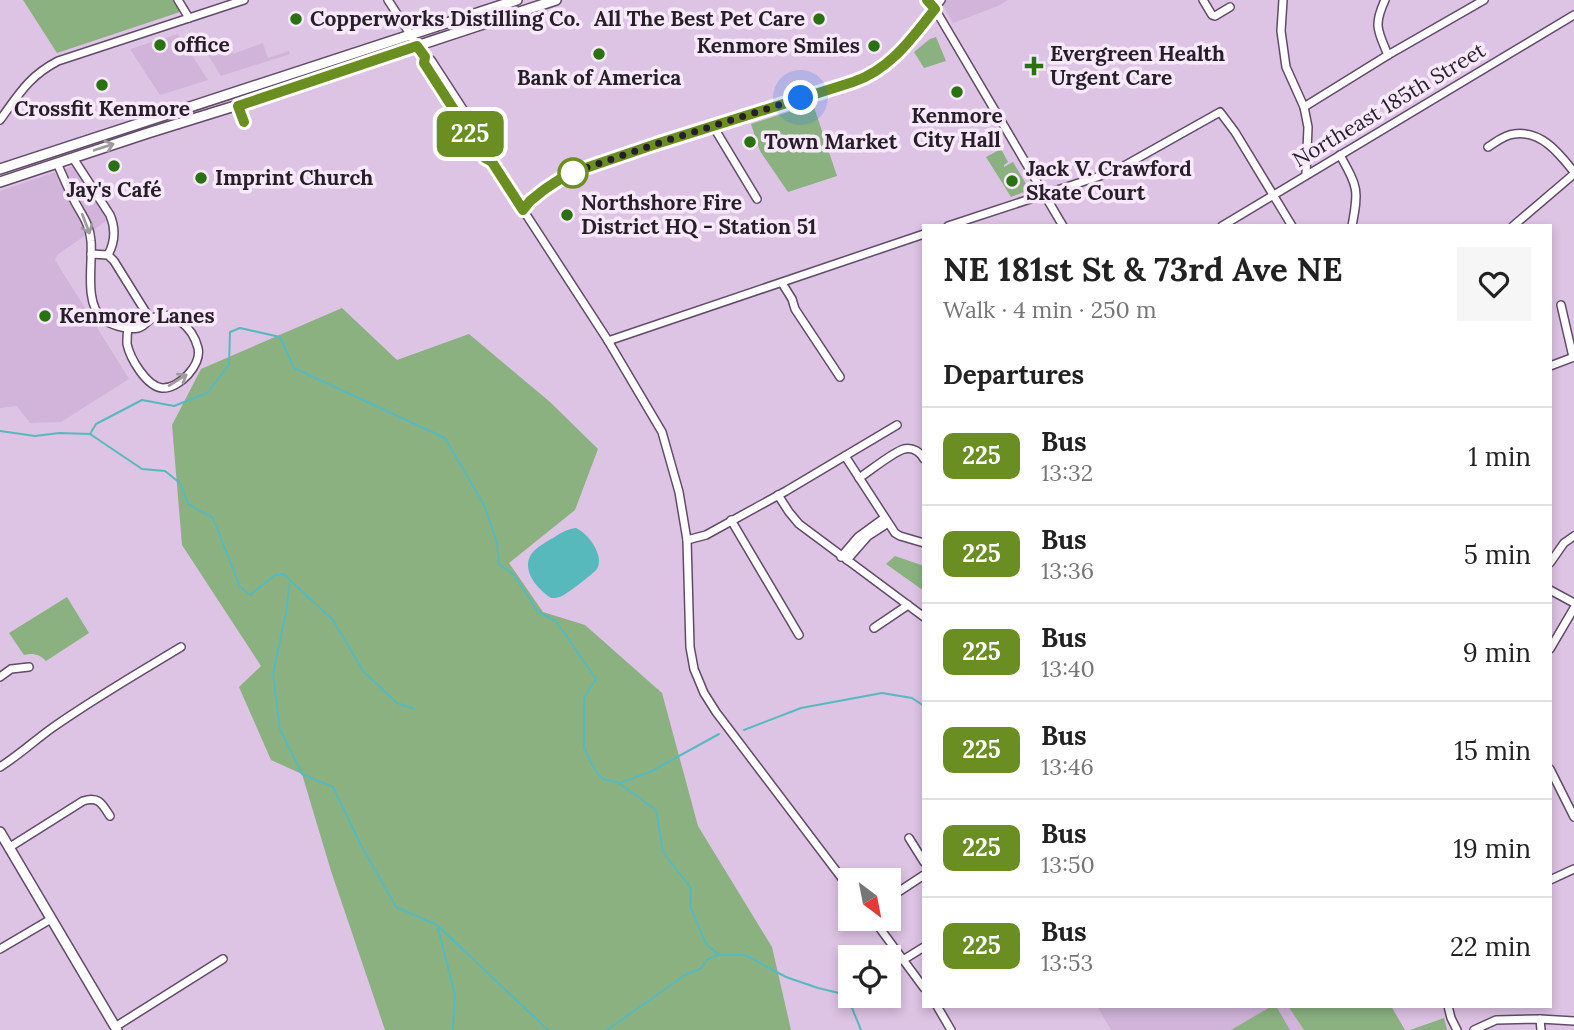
<!DOCTYPE html>
<meta charset="utf-8">
<style>
:root{--surface:#fff;--page:#f6f6f6;--text:#222;--muted:#767676;--line:#e0e0e0}
body{margin:0;font-family:Lora,serif;background:var(--page);color:var(--text);height:100vh;display:flex;flex-direction:column;font-size:26px;white-space:nowrap}
*{box-sizing:border-box;margin:0}
p{font-size:23px;color:var(--muted)}
.icon{flex:none;width:38px;height:38px;fill:none;stroke:currentColor;stroke-width:2;stroke-linecap:round;stroke-linejoin:round}
.map{position:relative;flex:1;overflow:hidden}
.side{position:absolute;left:922px;top:224px;width:630px;height:784px;display:flex;flex-direction:column;background:var(--surface);border-radius:0px;box-shadow:0 4px 10px #0003}
.side>*{flex:none}
.badge{padding:0 14px;border-radius:10px;font-size:24px;line-height:46px}
.needle{width:46px;rotate:148deg}
.fabs{position:absolute;left:838px;top:868px;display:grid;gap:14px}
.fabs a{display:grid;place-items:center;width:63px;height:63px;border-radius:0px;background:var(--surface);box-shadow:0 4px 10px #0003;font-size:35px}
.you{position:absolute;width:35px;height:35px;margin:-18px;border:5px solid #fff;border-radius:50%;background:#1a73e8;box-shadow:0 0 0 10px #1a73e833}
.map>.badge{position:absolute;translate:-50% -50%;box-shadow:0 0 0 4px #fff}
h2{padding:0 21px;font-size:26px;line-height:63px}
.round{display:grid;place-items:center;flex:none;width:74px;height:74px;border-radius:0px;background:var(--page)}
.headline{display:flex;align-items:center;justify-content:space-between;height:119px;padding:0 21px}
h1{font-size:33px;font-weight:700;line-height:52px}
ul{padding:0;list-style:none}
li{display:flex;align-items:center;gap:21px;height:98px;padding:0 21px;border-top:2px solid var(--line)}
li div{flex:1}
li b{display:block;font-size:26px}
li em{font-style:normal}
li .badge{min-width:77px;font-weight:700;text-align:center}
.map>svg:first-child{display:block}
</style>
<div class="map">
<svg width="1574" height="1030" viewBox="0 0 1574 1030">
<rect width="100%" height="100%" fill="#ddc3e4"/>
<!-- built -->
<g fill="#d2b4da">
<polygon points="940,0 1008,0 998,6 953,23"/>
<polygon points="178,34 208,80 160,95 130,49"/>
<polygon points="229,42 233,54 263,43 268,58 289,51 290,54 221,76 205,50"/>
<polygon points="82,163 115,215 57,255 55,260 129,379 61,422 30,423 17,406 0,408 0,191"/>
<polygon points="1097,1006 1288,1006 1304,1030 1111,1030"/>
</g>
<!-- green -->
<g fill="#8bb181">
<polygon points="23,0 173,0 180,12 57,53"/>
<polygon points="936,37 946,61 924,68 914,52 930,39"/>
<polygon points="813,104 837,176 788,192 760,151 751,124"/>
<polygon points="1001,149 1008,162 1004,165 1004,167 1013,162 1026,184 1024,192 1011,197 986,157"/>
<polygon points="342,308 397,360 469,334 550,402 598,449 575,510 509,563 543,612 585,625 662,693 698,826 772,947 791,1030 385,1030 331,871 302,774 271,760 239,687 261,666 182,545 172,425 201,369"/>
<polygon points="895,556 924,566 924,591 886,564"/>
<path d="M67,597L89,633L46,661C39,654 33,653 24,655L9,633Z"/>
<polygon points="1272,1006 1276,1006 1290,1030 1231,1030"/>
<polygon points="1288,1006 1391,1006 1405,1030 1304,1030"/>
<polygon points="1444,1018 1447,1030 1410,1030"/>
</g>
<!-- water -->
<path fill="#58b9bd" d="M576,528C588,533 605,556 597,569C593,574 568,593 562,596C557,598 555,598 551,598C537,589 519,568 533,552C537,547 545,543 551,539C560,534 566,529 576,528Z"/>
<g fill="none" stroke-linecap="round" stroke-linejoin="round">
<!-- stream -->
<g stroke="#58b9bd" stroke-width="2">
<polyline points="0,431 35,436 59,433 90,434 142,469 165,471 180,483 188,504 213,518 240,587 250,595 275,575 284,574 290,580 286,612 273,674 280,729 302,774 333,787 360,843 396,907 437,925 548,1030"/>
<polyline points="90,434 96,424 142,400 174,406 207,393 229,365 230,332 240,328 280,337 294,368 445,438 484,505 497,543 499,564 514,575 538,612 556,621 596,679 584,698 584,747 592,765 602,779 620,783 650,772 719,734"/>
<polyline points="291,581 333,620 363,671 397,703 414,709"/>
<polyline points="744,730 801,708 882,693 912,698 924,706"/>
<polyline points="620,784 656,810 663,852 691,888 690,906 706,944 718,954"/>
<polyline points="438,928 455,995 453,1030"/>
<polyline points="607,1030 685,975 700,969 708,959 718,955 745,955 786,977 818,988 839,993 852,1008 861,1030"/>
</g>
<!-- minor casing -->
<g stroke="#624b68" stroke-width="10">
<g id="minor">
<polyline points="178,0 189,18"/>
<polyline points="388,0 425,57 424,63 485,158 492,162 607,339 662,432 679,492 687,540 690,647 694,669 704,693 716,712 850,889"/>
<polyline points="927,0 935,9 1063,226"/>
<polyline points="1203,0 1212,15 1215,16 1230,7"/>
<polyline points="1283,0 1281,31 1286,67 1304,107 1308,127 1306,175"/>
<path d="M1385,0C1373,26 1378,31 1388,55"/>
<polyline points="425,57 431,60 492,154 492,162"/>
<polyline points="1304,107 1388,55 1484,0"/>
<path d="M0,120C19,94 29,76 58,61L244,0"/>
<polyline points="713,126 757,199"/>
<path d="M1488,147C1496,142 1504,135 1514,134C1541,130 1559,153 1574,172"/>
<path d="M1340,155C1358,188 1359,189 1352,226"/>
<path d="M73,158L110,215C116,229 115,242 108,255"/>
<path d="M57,163C63,176 68,189 75,202C82,215 90,225 91,241C93,262 84,303 102,318C110,325 127,330 138,328C144,327 146,322 151,319C172,307 193,328 198,348C202,365 179,389 162,388C146,386 130,358 127,344C127,339 127,333 128,328"/>
<path d="M523,210L530,201L545,189L568,174L656,144L853,82C893,69 917,32 941,0"/>
<polyline points="948,226 1097,177 1122,167 1220,112 1235,132 1292,226"/>
<polyline points="1222,226 1574,15"/>
<polyline points="1513,226 1574,174"/>
<polyline points="91,254 108,255 114,261 150,319"/>
<polyline points="782,283 792,299 795,309 840,377"/>
<polyline points="1561,305 1573,357"/>
<polyline points="608,341 924,234"/>
<polyline points="1550,366 1574,357"/>
<polyline points="845,456 895,533 900,536 924,543"/>
<path d="M859,478C870,471 893,452 904,449C913,447 920,452 924,459"/>
<polyline points="778,495 789,512 799,524 924,617"/>
<polyline points="731,520 799,635"/>
<polyline points="687,540 706,535 786,491 897,425"/>
<polyline points="841,557 858,537 884,518"/>
<polyline points="847,560 868,536 888,523"/>
<polyline points="1550,563 1564,543 1574,536"/>
<polyline points="1550,590 1574,603"/>
<polyline points="874,628 908,605"/>
<polyline points="1550,649 1574,608"/>
<polyline points="0,677 11,669 29,667"/>
<path d="M0,767C19,755 34,741 52,728C93,699 138,673 181,647"/>
<polyline points="1550,769 1574,817"/>
<polyline points="909,838 924,862"/>
<path d="M10,847L83,801C99,796 102,804 110,816"/>
<polyline points="1550,880 1574,869"/>
<polyline points="889,898 924,875"/>
<polyline points="873,919 924,988"/>
<polyline points="0,949 51,919"/>
<polyline points="903,960 924,947"/>
<polyline points="937,1006 951,1030"/>
<polyline points="1448,1006 1451,1018 1457,1030"/>
<polyline points="1540,1019 1541,1030"/>
<polyline points="115,1027 223,959"/>
<polyline points="1474,1030 1496,1020 1540,1019 1574,1021"/>
</g>
</g>
<!-- major casing -->
<g stroke="#624b68" stroke-width="12">
<g id="major">
<polyline points="0,169 517,0"/>
<polyline points="0,182 148,133 238,105 556,0"/>
<polyline points="0,832 117,1030"/>
</g>
</g>
<!-- minor -->
<use href="#minor" stroke="#fff" stroke-width="7"/>
<!-- major -->
<use href="#major" stroke="#fff" stroke-width="9"/>
</g>
<!-- one-way arrows -->
<defs><path id="oneway-shaft" d="M-6 0H5M1.5-3L5.5 0L1.5 3" fill="none" stroke-width="1.6" stroke-linecap="round" stroke-linejoin="round" transform="scale(1.75)"/></defs>
<g stroke="#9e9a9f">
<use href="#oneway-shaft" transform="translate(104 147) rotate(-18)"/>
<use href="#oneway-shaft" transform="translate(86 224) rotate(69)"/>
<use href="#oneway-shaft" transform="translate(178 380) rotate(-32)"/>
</g>
<g fill="none" stroke-linecap="round" stroke-linejoin="round">
<!-- line casing -->
<g stroke="#fff" stroke-width="16">
<path id="line" d="M244,122L238,106L417,46L425,57L424,63L485,158L492,162L523,210L530,201L545,189L568,174L656,144L853,82C890,70 912,38 935,9L927,0"/>
</g>
<!-- line -->
<use href="#line" stroke="#6b8e23" stroke-width="10"/>
<!-- walk -->
<polyline stroke="#281e2a" stroke-width="7" stroke-dasharray="0 12.6" points="573,173 568,174 656,144 801,98"/>
</g>
<!-- markers -->
<g fill="#2a7111" stroke="#f7e9fa" stroke-width="2.5">
<circle cx="296" cy="19" r="7"/>
<circle cx="819" cy="19" r="7"/>
<circle cx="160" cy="45" r="7"/>
<circle cx="874" cy="46" r="7"/>
<circle cx="599" cy="54" r="7"/>
<path d="M1030.5 55.5h7v7h7v7h-7v7h-7v-7h-7v-7h7z"/>
<circle cx="102" cy="85" r="7"/>
<circle cx="957" cy="92" r="7"/>
<circle cx="750" cy="142" r="7"/>
<circle cx="114" cy="166" r="7"/>
<circle cx="201" cy="178" r="7"/>
<circle cx="1012" cy="181" r="7"/>
<circle cx="567" cy="215" r="7"/>
<circle cx="45" cy="316" r="7"/>
</g>
<circle fill="#fff" stroke="#6b8e23" stroke-width="3.5" cx="573" cy="173" r="14"/>
<g text-anchor="middle" stroke-width="7" stroke-linejoin="round" paint-order="stroke">
<!-- poi labels -->
<g font-size="21" font-weight="bold" fill="#281e2a" stroke="#f7e9fa" text-anchor="start">
<text x="310" y="26">Copperworks Distilling Co.</text>
<text x="805" y="26" text-anchor="end">All The Best Pet Care</text>
<text x="174" y="52">office</text>
<text x="860" y="53" text-anchor="end">Kenmore Smiles</text>
<text x="1050" y="61">Evergreen Health<tspan x="1050" dy="24">Urgent Care</tspan></text>
<text x="599" y="85" text-anchor="middle">Bank of America</text>
<text x="102" y="116" text-anchor="middle">Crossfit Kenmore</text>
<text x="957" y="123" text-anchor="middle">Kenmore<tspan x="957" dy="24">City Hall</tspan></text>
<text x="764" y="149">Town Market</text>
<text x="1026" y="176">Jack V. Crawford<tspan x="1026" dy="24">Skate Court</tspan></text>
<text x="215" y="185">Imprint Church</text>
<text x="114" y="197" text-anchor="middle">Jay's Café</text>
<text x="581" y="210">Northshore Fire<tspan x="581" dy="24">District HQ - Station 51</tspan></text>
<text x="59" y="323">Kenmore Lanes</text>
</g>
<!-- street labels -->
<g font-size="21" fill="#281e2a" stroke="#f7e9fa">
<text transform="translate(1389 105) rotate(-31)" y="7">Northeast 185th Street</text>
</g>
</g>
</svg>
<div class="fabs">
<a><svg class="needle" viewBox="-14 -14 28 28"><path d="M0-13l5 13h-10z" fill="#e53935"/><path d="M0 13l5-13h-10z" fill="#767676"/></svg></a>
<a><svg class="icon" aria-label="locate" viewBox="0 0 24 24"><circle cx="12" cy="12" r="6"/><path d="M12 2v4M12 18v4M2 12h4M18 12h4"/></svg></a>
</div>
<div class="you" style="left:801px;top:98px"></div>
<b class="badge" style="left:470px;top:134px;background:#6b8e23;color:#fff">225</b>
<section class="side">
<div class="headline"><div><h1>NE 181st St &amp; 73rd Ave NE</h1><p>Walk · 4 min · 250 m</p></div><a class="round"><svg class="icon" aria-label="heart" viewBox="0 0 24 24"><path d="M12 20l-8-8c-3-5 5-10 8-4 3-6 11-1 8 4z"/></svg></a></div>
<h2>Departures</h2>
<ul>
<li><span class="badge" style="background:#6b8e23;color:#fff">225</span><div><b>Bus</b><p>13:32</p></div><em>1 min</em></li>
<li><span class="badge" style="background:#6b8e23;color:#fff">225</span><div><b>Bus</b><p>13:36</p></div><em>5 min</em></li>
<li><span class="badge" style="background:#6b8e23;color:#fff">225</span><div><b>Bus</b><p>13:40</p></div><em>9 min</em></li>
<li><span class="badge" style="background:#6b8e23;color:#fff">225</span><div><b>Bus</b><p>13:46</p></div><em>15 min</em></li>
<li><span class="badge" style="background:#6b8e23;color:#fff">225</span><div><b>Bus</b><p>13:50</p></div><em>19 min</em></li>
<li><span class="badge" style="background:#6b8e23;color:#fff">225</span><div><b>Bus</b><p>13:53</p></div><em>22 min</em></li>
</ul>
</section>
</div>
